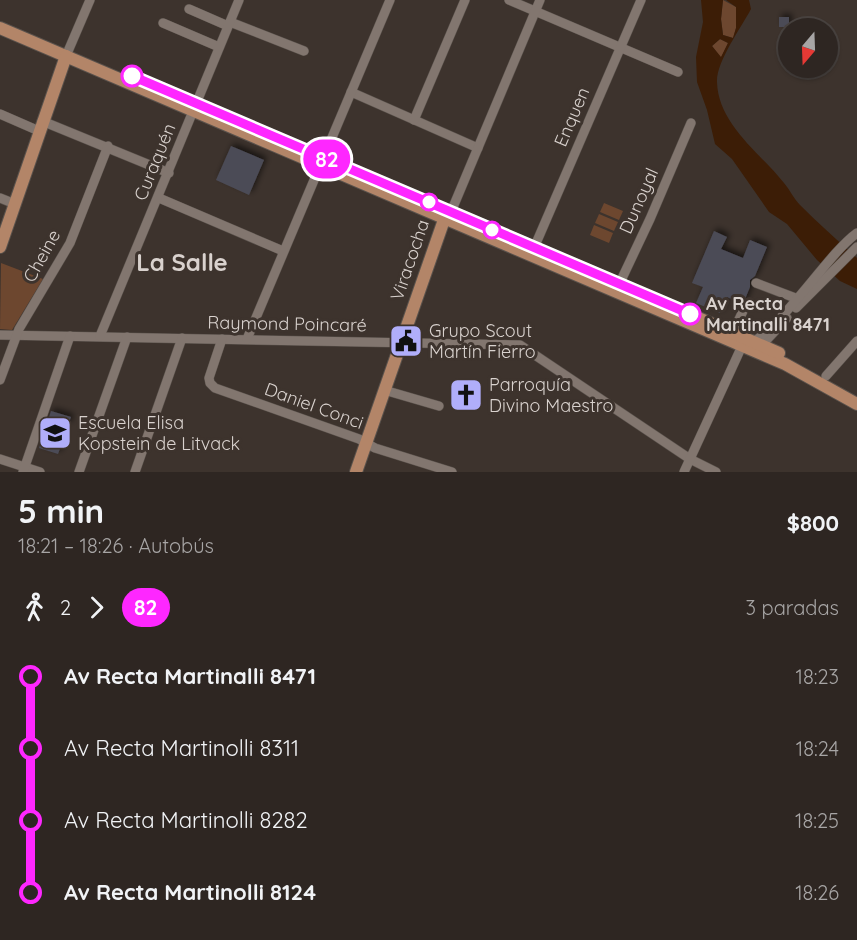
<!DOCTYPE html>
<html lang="es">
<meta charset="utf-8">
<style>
:root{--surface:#2e2622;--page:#362e2a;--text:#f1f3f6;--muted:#a7a5a5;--line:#494340}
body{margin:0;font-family:Quicksand,sans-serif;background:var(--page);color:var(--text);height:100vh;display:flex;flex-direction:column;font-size:22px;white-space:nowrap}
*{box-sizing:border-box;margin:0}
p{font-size:20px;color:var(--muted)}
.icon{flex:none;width:33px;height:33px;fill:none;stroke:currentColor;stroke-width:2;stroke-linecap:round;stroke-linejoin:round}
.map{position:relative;height:472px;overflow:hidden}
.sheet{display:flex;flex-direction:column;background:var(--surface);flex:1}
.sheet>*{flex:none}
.badge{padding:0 12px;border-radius:20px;font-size:21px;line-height:39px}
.needle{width:39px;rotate:199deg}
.buttons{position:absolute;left:778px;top:18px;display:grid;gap:12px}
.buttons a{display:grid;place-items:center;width:60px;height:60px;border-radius:50%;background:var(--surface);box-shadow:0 2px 4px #0004,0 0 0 2px var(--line);font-size:30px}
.map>.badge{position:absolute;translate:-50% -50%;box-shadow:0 0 0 3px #fff}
.legs{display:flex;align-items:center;gap:9px;height:66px;padding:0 18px;font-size:20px}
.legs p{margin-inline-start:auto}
.summary{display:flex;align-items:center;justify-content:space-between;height:102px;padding:0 18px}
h1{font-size:33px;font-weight:700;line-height:45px}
ul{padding:0 18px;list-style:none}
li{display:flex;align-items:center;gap:21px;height:72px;font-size:22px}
li i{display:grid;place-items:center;width:9px;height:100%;margin:0 8px;background:currentColor}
li i::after{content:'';width:15px;height:15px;margin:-8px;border:4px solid;border-radius:50%;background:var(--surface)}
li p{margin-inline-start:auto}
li:first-child i{background:linear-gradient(#0000 50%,currentColor 0)}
li:last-child i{background:linear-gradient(currentColor 50%,#0000 0)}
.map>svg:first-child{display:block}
</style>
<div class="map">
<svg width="857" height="472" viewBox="0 0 857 472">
<defs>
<filter id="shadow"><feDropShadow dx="3" dy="-3" stdDeviation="3" flood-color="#0009"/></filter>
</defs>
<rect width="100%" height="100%" fill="#3d332d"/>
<!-- green -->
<g fill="#6d472f">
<polygon points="723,0 736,7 736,28 733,38 723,35 721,19"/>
<polygon points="720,39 728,43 721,58 712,46"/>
<polygon points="604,203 623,211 619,220 600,212"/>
<polygon points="599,214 618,222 614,231 595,223"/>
<polygon points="594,225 613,233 609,243 590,235"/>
<polygon points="1,263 43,279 12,330 0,329"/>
</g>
<!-- water -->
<path fill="#3c1d06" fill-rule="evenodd" d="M701,0H723L721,19L723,35L733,38L736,28V7L726,0H749L751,9C741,28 716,62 717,82C718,124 760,153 784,183C790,190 794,199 800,205C818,223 838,241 857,258V289L840,281L817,260L787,224L769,212L732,159L715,144L707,110L697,82L696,57L703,22ZM720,39L728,43L721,57L712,46Z"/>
<!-- building -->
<g fill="#4b4b57" filter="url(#shadow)">
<rect x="779" y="17" width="10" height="10"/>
<polygon points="231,146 264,160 249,195 216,180"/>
<polygon points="714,231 727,237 721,249 743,258 750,240 767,247 755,276 750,280 750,287 743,304 727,297 720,313 696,303 703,287 692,283"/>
<polygon points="51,411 71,417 68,425 57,421 50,442 61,446 58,454 39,448"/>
</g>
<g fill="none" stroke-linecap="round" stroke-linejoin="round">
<!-- minor casing -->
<g stroke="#5a524c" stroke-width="10">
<g id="minor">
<polyline points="509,0 678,72"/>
<polyline points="189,9 228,26"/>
<polyline points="230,22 304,51"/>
<polyline points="163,23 219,47"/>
<polyline points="66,56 90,0"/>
<polyline points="351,92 478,148"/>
<polyline points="0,114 39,131"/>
<polyline points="414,120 465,0"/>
<polyline points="42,121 169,173"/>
<polyline points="0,198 15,204"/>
<polyline points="159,198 283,251"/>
<polyline points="445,217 451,212 540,0"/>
<polyline points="534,248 641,0"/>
<polyline points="756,283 798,299 800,301"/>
<polyline points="616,291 650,219 691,123"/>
<polyline points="796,308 857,247"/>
<polyline points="733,332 743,311"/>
<polyline points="0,335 520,345 690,459 716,472"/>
<polyline points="100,336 239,0"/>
<polyline points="222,339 209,378 210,383 215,388 359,439 375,448 452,472"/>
<polyline points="247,339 390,0"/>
<polyline points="762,345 787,318"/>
<polyline points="826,376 857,341"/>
<polyline points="0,380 19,329 70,243 108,146"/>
<polyline points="384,390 439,406"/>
<polyline points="0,459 40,472"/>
<polyline points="23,472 70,336"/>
<polyline points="79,472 127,337"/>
<polyline points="135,472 182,338"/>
<path d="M684,472L742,346C773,342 826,255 857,233"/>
</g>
</g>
<!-- major casing -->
<g stroke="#5a524c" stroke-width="14">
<g id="major">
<polyline points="0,28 785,364 857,404"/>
<polyline points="0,247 66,56"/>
<polyline points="680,310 779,353"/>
<polyline points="356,472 445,217"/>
</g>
</g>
<!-- minor -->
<use href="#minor" stroke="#82766f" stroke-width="9"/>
<!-- major -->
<use href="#major" stroke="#b38568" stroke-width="12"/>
</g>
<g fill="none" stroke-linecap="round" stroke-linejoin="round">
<!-- line-1 casing -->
<g stroke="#fff" stroke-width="14">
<polyline id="line-1" points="132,76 690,314"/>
</g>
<!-- line-1 -->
<use href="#line-1" stroke="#fe27ff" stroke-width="9"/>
</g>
<!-- icons -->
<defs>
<g id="civic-square" transform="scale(1.725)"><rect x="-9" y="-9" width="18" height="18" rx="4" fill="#b0aefa" stroke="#3d332d"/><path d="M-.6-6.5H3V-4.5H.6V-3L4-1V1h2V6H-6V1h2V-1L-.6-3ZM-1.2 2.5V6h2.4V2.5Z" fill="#111"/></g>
<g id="church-square" transform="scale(1.725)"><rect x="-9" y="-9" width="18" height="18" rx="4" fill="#b0aefa" stroke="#3d332d"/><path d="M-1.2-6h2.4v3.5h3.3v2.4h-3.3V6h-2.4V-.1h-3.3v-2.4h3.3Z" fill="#111"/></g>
<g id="school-square" transform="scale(1.725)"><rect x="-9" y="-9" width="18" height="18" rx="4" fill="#b0aefa" stroke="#3d332d"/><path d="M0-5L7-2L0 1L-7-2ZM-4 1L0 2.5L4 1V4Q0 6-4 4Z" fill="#111"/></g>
</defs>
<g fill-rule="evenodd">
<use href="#civic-square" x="406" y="341"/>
<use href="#church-square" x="466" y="395"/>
<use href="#school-square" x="55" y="433"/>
</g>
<!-- markers -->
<g fill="#fff" stroke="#fe27ff" stroke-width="3">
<circle cx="132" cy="76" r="10"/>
<circle cx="429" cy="202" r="8"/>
<circle cx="492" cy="230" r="8"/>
<circle cx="690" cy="314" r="10"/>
</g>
<g text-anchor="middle" stroke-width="6" stroke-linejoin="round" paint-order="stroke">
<!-- street labels -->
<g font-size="18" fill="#d9d2ce" stroke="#3d332d">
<text transform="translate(572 117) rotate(-67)" y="6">Enquen</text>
<text transform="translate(155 162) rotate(-68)" y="6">Curaquén</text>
<text transform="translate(639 201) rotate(-66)" y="6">Dunoyal</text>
<text transform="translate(42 256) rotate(-61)" y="6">Cheine</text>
<text transform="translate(410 260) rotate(-71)" y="6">Viracocha</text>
<text transform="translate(287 324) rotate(1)" y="6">Raymond Poincaré</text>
<text transform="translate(314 406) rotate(20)" y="6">Daniel Conci</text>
</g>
<!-- stop labels -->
<g font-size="18" font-weight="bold" fill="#d9d2ce" stroke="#3d332d" text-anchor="start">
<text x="706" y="310">Av Recta<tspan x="706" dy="21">Martinalli 8471</tspan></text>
</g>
<!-- poi labels -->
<g font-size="18" fill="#d9d2ce" stroke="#3d332d" text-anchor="start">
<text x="429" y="337">Grupo Scout<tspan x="429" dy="21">Martín Fierro</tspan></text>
<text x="489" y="391">Parroquía<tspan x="489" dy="21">Divino Maestro</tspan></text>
<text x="78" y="429">Escuela Elisa<tspan x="78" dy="21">Kopstein de Litvack</tspan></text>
</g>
<!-- district labels -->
<g font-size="24" font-weight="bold" fill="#d9d2ce" stroke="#3d332d">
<text x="182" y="271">La Salle</text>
</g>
</g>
</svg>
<div class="buttons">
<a><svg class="needle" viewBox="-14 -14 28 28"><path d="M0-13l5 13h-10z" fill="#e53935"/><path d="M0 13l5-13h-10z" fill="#a7a5a5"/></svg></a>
</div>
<b class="badge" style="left:327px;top:159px;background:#fe27ff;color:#fff">82</b>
</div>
<section class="sheet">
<div class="summary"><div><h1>5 min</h1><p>18:21 – 18:26 · Autobús</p></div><b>$800</b></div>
<div class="legs"><svg class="icon" aria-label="walk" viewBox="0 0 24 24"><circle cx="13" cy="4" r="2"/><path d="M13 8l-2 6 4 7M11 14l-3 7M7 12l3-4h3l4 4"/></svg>2<svg class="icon" aria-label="forward" viewBox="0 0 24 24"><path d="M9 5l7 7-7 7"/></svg><b class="badge" style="background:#fe27ff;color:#fff">82</b><p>3 paradas</p></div>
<ul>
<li><i style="color:#fe27ff"></i><b>Av Recta Martinalli 8471</b><p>18:23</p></li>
<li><i style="color:#fe27ff"></i><span>Av Recta Martinolli 8311</span><p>18:24</p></li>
<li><i style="color:#fe27ff"></i><span>Av Recta Martinolli 8282</span><p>18:25</p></li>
<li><i style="color:#fe27ff"></i><b>Av Recta Martinolli 8124</b><p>18:26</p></li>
</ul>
</section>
